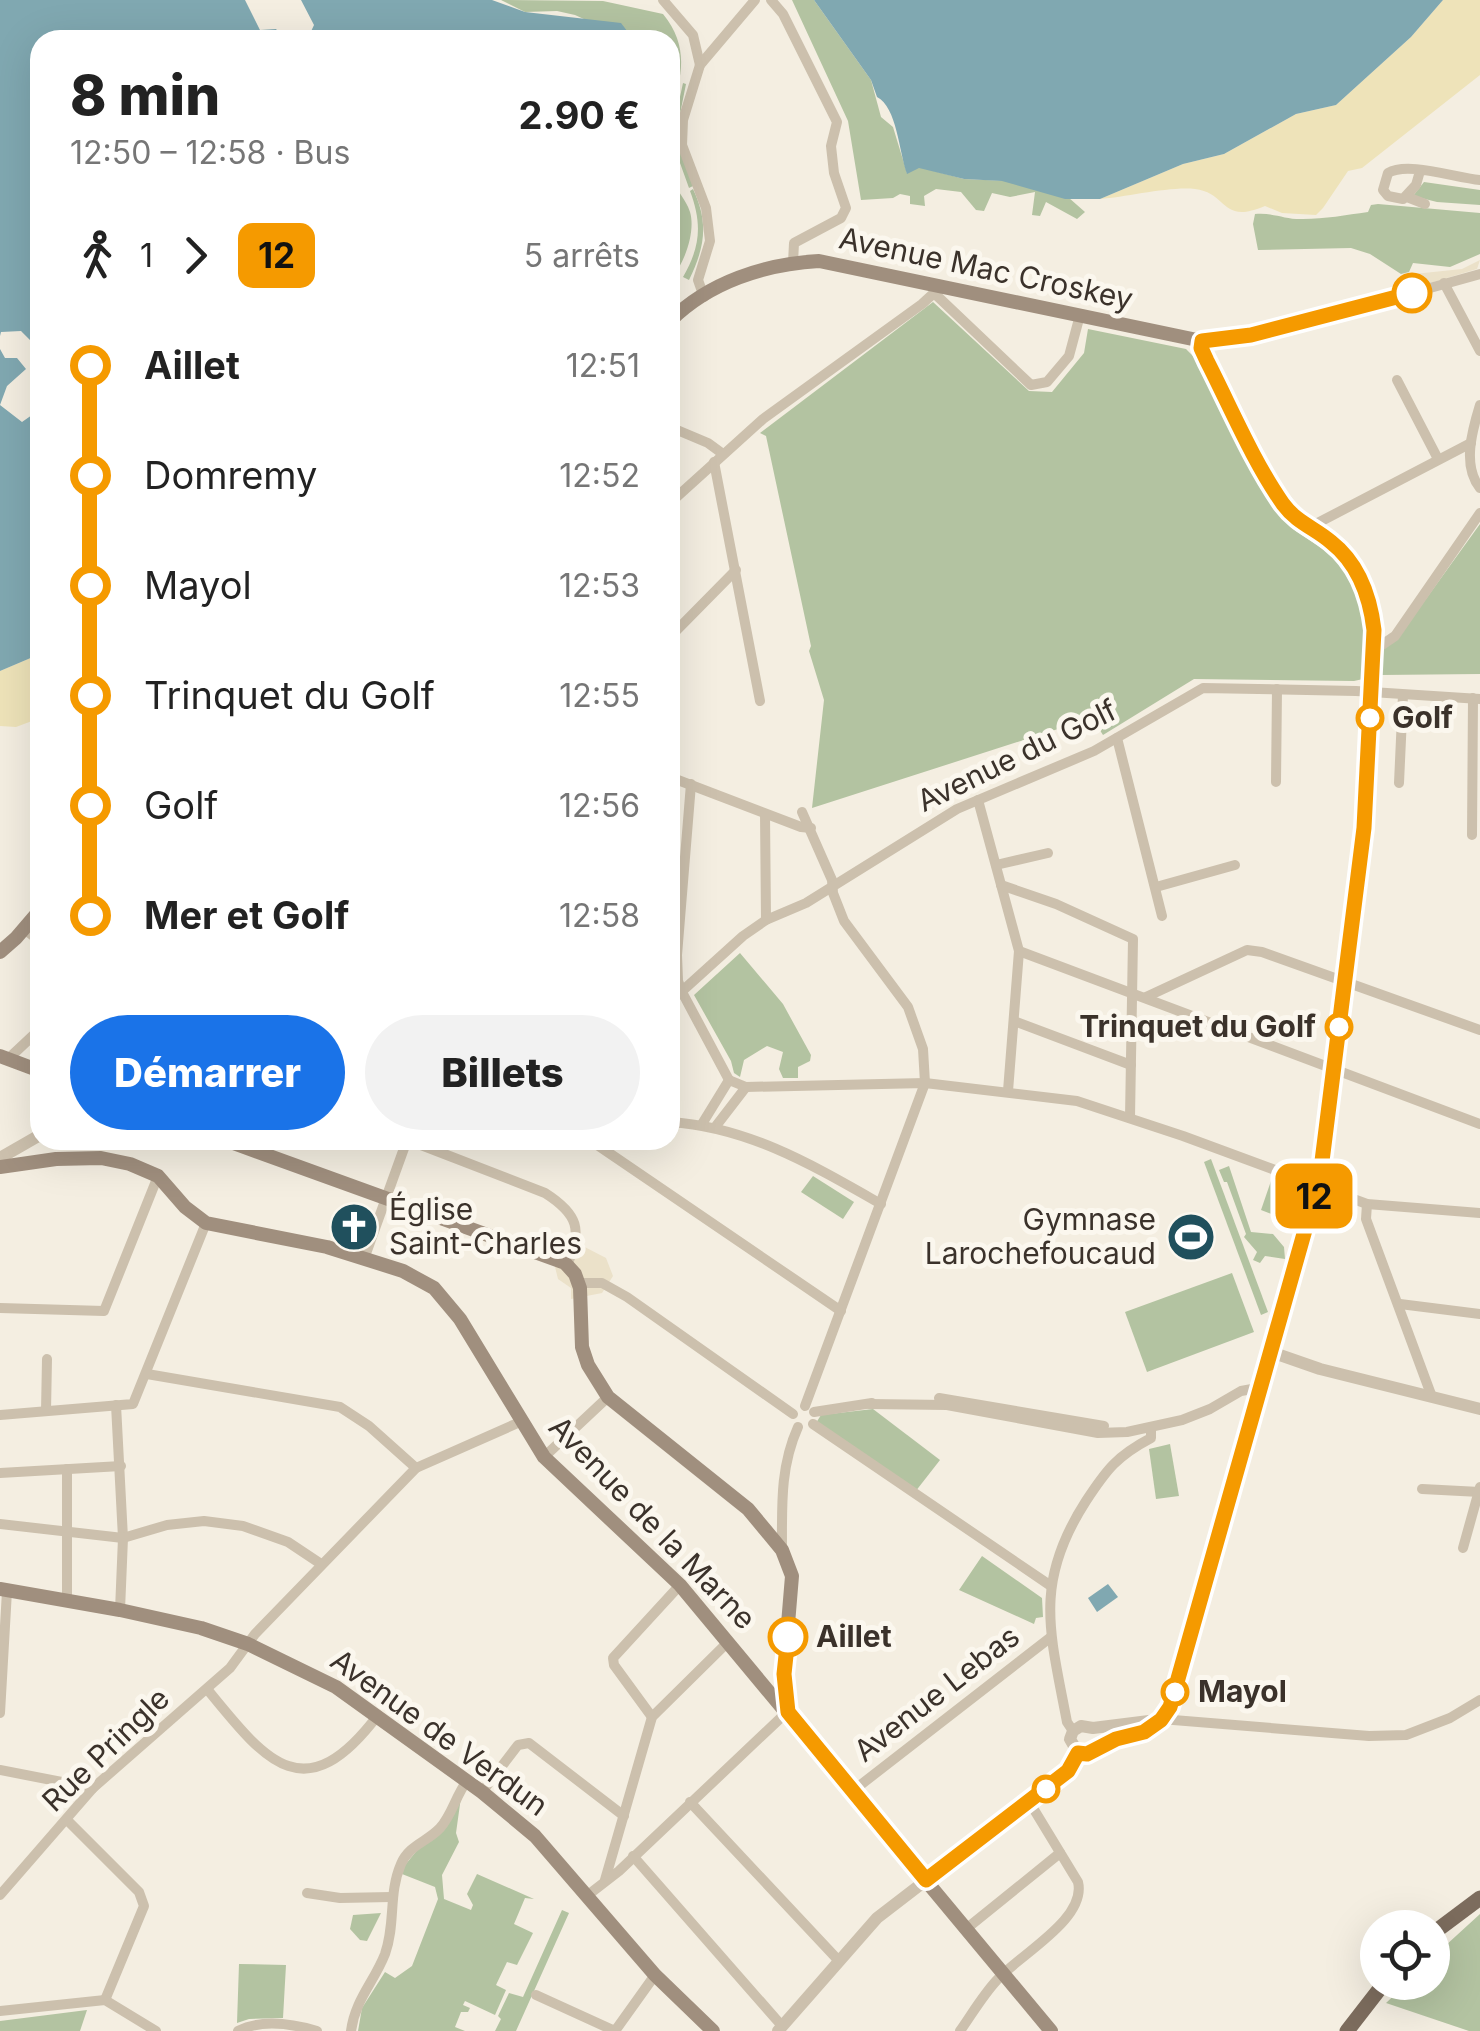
<!DOCTYPE html>
<html lang="fr">
<meta charset="utf-8">
<style>
:root{--surface:#fff;--page:#f2f2f2;--text:#222;--muted:#767676;--accent:#1a73e8}
body{margin:0;font-family:Inter,sans-serif;background:var(--page);color:var(--text);height:100vh;display:flex;flex-direction:column;font-size:38px;white-space:nowrap}
*{box-sizing:border-box;margin:0}
p{font-size:32px;color:var(--muted)}
.icon{flex:none;width:55px;height:55px;fill:none;stroke:currentColor;stroke-width:2;stroke-linecap:round;stroke-linejoin:round}
.map{position:relative;flex:1;overflow:hidden}
.panel{position:absolute;left:30px;top:30px;width:650px;height:1120px;display:flex;flex-direction:column;background:var(--surface);border-radius:30px;box-shadow:0 10px 40px #0002}
.panel>*{flex:none}
.badge{padding:0 20px;border-radius:15px;font-size:35px;line-height:65px}
.fabs{position:absolute;left:1360px;top:1910px;display:grid;gap:20px}
.fabs a{display:grid;place-items:center;width:90px;height:90px;border-radius:50%;background:var(--surface);box-shadow:0 10px 40px #0002;font-size:50px}
.map>.badge{position:absolute;translate:-50% -50%;box-shadow:0 0 0 5px #fff}
.legs{display:flex;align-items:center;gap:15px;height:110px;padding:0 40px;font-size:32px}
.legs p{margin-inline-start:auto}
.summary{display:flex;align-items:center;justify-content:space-between;height:170px;padding:0 40px}
h1{font-size:55px;font-weight:800;line-height:75px}
.cta{display:flex;gap:20px;margin-top:auto;padding:20px 40px}
.cta a{flex:1;height:115px;border-radius:60px;background:var(--accent);color:#fff;font-size:40px;font-weight:800;line-height:115px;text-align:center}
.cta a+a{background:var(--page);color:var(--text)}
ul{padding:0 40px;list-style:none}
li{display:flex;align-items:center;gap:35px;height:110px;font-size:38px}
li i{display:grid;place-items:center;width:15px;height:100%;margin:0 12px;background:currentColor}
li i::after{content:'';width:25px;height:25px;margin:-12px;border:8px solid;border-radius:50%;background:var(--surface)}
li p{margin-inline-start:auto}
li:first-child i{background:linear-gradient(#0000 50%,currentColor 0)}
li:last-child i{background:linear-gradient(currentColor 50%,#0000 0)}
.map>svg:first-child{display:block}
</style>
<div class="map">
<svg width="1480" height="2031" viewBox="0 0 1480 2031">
<rect width="100%" height="100%" fill="#f4eee1"/>
<!-- green -->
<g fill="#b3c3a1">
<path d="M501,0L603,1L663,14C689,46 683,76 670,112V40H630L575,15L557,11L525,12Z"/>
<polygon points="792,0 814,0 871,80 881,117 893,127 907,173 919,167 964,179 1052,183 1085,212 1077,219 1046,202 1040,216 1032,215 1035,192 1010,197 992,193 984,211 976,210 961,192 936,189 924,196 925,206 910,204 910,196 900,194 893,198 861,200 848,121"/>
<polygon points="683,83 686,84 676,134 693,186 689,188 671,138"/>
<path d="M670,177C676,190 686,199 690,212C696,232 684,265 670,280Z"/>
<polygon points="1424,182 1480,190 1480,205 1437,202 1413,196"/>
<path d="M693,189C709,223 705,247 689,280L683,277C701,246 702,223 690,191Z"/>
<path d="M1378,204L1480,213V254L1450,267L1413,263L1409,272L1401,274L1370,254L1351,248L1258,250L1253,224L1255,214C1272,212 1286,220 1303,219C1325,219 1346,215 1368,212L1371,205Z"/>
<polygon points="933,302 1029,391 1052,392 1084,353 1088,329 1186,349 1200,363 1271,502 1293,529 1336,558 1362,595 1367,638 1397,639 1480,524 1480,674 1381,675 1354,681 1194,679 1103,735 1092,718 812,808 824,700 809,651 811,646 766,436 760,433"/>
<polygon points="740,953 783,1004 811,1055 810,1061 798,1067 798,1078 783,1078 779,1069 783,1052 767,1046 744,1060 740,1077 734,1073 731,1061 694,995"/>
<polygon points="1211,1159 1268,1312 1261,1315 1204,1162"/>
<polygon points="1229,1166 1251,1232 1273,1234 1284,1247 1285,1259 1265,1256 1260,1263 1253,1260 1257,1252 1244,1237 1246,1234 1227,1182 1224,1182 1219,1170"/>
<polygon points="813,1176 854,1202 843,1219 801,1192"/>
<polygon points="1271,1181 1287,1187 1277,1216 1261,1210"/>
<polygon points="1232,1273 1254,1332 1147,1372 1125,1312"/>
<polygon points="873,1409 940,1460 915,1492 816,1423 821,1415"/>
<polygon points="1170,1444 1179,1496 1156,1499 1149,1449"/>
<polygon points="982,1556 1042,1598 1043,1617 1036,1618 1034,1624 959,1590"/>
<polygon points="461,1797 456,1833 459,1842 442,1875 444,1899 471,1910 473,1905 467,1894 477,1874 534,1899 525,1898 514,1924 533,1933 517,1965 507,1962 496,1985 506,1990 495,2015 465,2001 463,2005 470,2008 468,2012 461,2012 455,2027 465,2031 358,2031 362,2008 385,1972 395,1978 412,1966 438,1899 435,1887 402,1874 405,1865"/>
<polygon points="562,1910 569,1913 516,2031 495,2031 501,2019 498,2016 509,1993 523,1997"/>
<polygon points="381,1913 367,1941 360,1940 350,1929 353,1915"/>
<polygon points="1480,1914 1480,2031 1469,2031 1386,2003 1407,1983 1432,1982 1433,1957"/>
<polygon points="239,1964 286,1965 283,2018 249,2019 237,2023"/>
<polygon points="87,2010 80,2031 0,2031 0,2021"/>
</g>
<!-- sand -->
<g fill="#eee3b9">
<path d="M1443,0H1480V75L1362,168L1348,171L1323,208L1316,215L1282,213L1265,206C1220,225 1229,193 1195,189C1171,186 1126,197 1100,199L1183,164L1224,154L1296,114L1336,105L1411,37Z"/>
<polygon points="40,654 40,718 16,727 0,726 0,671"/>
</g>
<!-- plaza -->
<g fill="#ebe1c9">
<polygon points="1480,260 1477,269 1407,290 1404,280 1414,274 1462,269"/>
<polygon points="577,1243 606,1258 613,1276 602,1293 571,1299 571,1288 558,1279 555,1267 567,1244"/>
</g>
<!-- water -->
<g fill="#80a8b1">
<polygon points="0,0 245,0 260,30 276,29 285,40 40,40 40,344 31,341 21,331 1,332 0,336"/>
<polygon points="301,0 492,0 525,12 621,23 634,40 307,40 314,25"/>
<path d="M814,0H1443L1411,37L1336,105L1296,114L1224,154L1183,164L1100,199H1065L1002,181L964,179L919,168L907,174C899,152 897,107 877,97L871,80Z"/>
<polygon points="0,349 5,358 17,358 26,369 7,386 0,405 22,422 32,415 40,388 40,654 0,671"/>
<polygon points="1108,1584 1118,1597 1097,1612 1088,1598"/>
</g>
<g fill="none" stroke-linecap="round" stroke-linejoin="round">
<!-- minor -->
<g stroke="#ccc0ad" stroke-width="10">
<polyline points="663,0 693,35 700,65"/>
<polyline points="771,0 783,14 837,122 831,146 834,173 846,208 841,218 794,243 793,263"/>
<path d="M1420,171L1416,185L1403,199L1388,196L1383,190L1388,173C1408,161 1455,178 1480,180"/>
<polyline points="1407,197 1425,204"/>
<polyline points="1444,283 1480,351"/>
<polyline points="934,293 1031,385 1047,382 1069,356 1080,315"/>
<polyline points="1412,293 1480,274"/>
<polyline points="704,297 698,280 710,241 706,208 682,145 683,120 700,65 755,0"/>
<polyline points="1397,380 1438,459"/>
<path d="M1480,405C1472,431 1462,466 1480,488"/>
<polyline points="670,427 708,443 723,454"/>
<polyline points="714,462 760,701"/>
<polyline points="670,503 763,419 922,304 934,293 937,284"/>
<polyline points="1308,528 1471,443"/>
<polyline points="670,637 736,570"/>
<polyline points="1373,651 1395,636 1480,513"/>
<polyline points="1117,738 1162,916"/>
<polyline points="670,777 801,827 811,828"/>
<polyline points="1276,782 1277,689"/>
<polyline points="1399,783 1403,695"/>
<polyline points="691,784 677,955 678,981 682,992 729,1080"/>
<polyline points="978,800 1019,951 1008,1091"/>
<polyline points="802,812 832,880 833,893 844,921 908,1007 923,1049 925,1083 805,1406"/>
<polyline points="765,814 766,920"/>
<polyline points="1472,835 1473,698"/>
<polyline points="996,865 1048,853"/>
<polyline points="1001,885 1056,904 1133,939 1130,1118"/>
<polyline points="1156,887 1235,865"/>
<polyline points="24,929 40,941"/>
<polyline points="1019,951 1480,1124"/>
<polyline points="1146,997 1247,950 1262,952 1480,1030"/>
<polyline points="670,1002 743,936 766,920 806,903 957,809 1094,751 1203,688 1356,691 1480,699"/>
<polyline points="1014,1021 1131,1065"/>
<polyline points="8,1059 40,1029"/>
<polyline points="729,1080 746,1087 925,1083 1077,1101 1183,1136 1367,1204 1480,1213"/>
<path d="M670,1122C749,1127 814,1166 881,1204"/>
<polyline points="702,1124 729,1080"/>
<polyline points="716,1126 746,1087"/>
<path d="M416,1140L421,1145L545,1193C578,1214 583,1230 567,1265"/>
<polyline points="590,1140 841,1311"/>
<polyline points="1367,1204 1366,1219 1432,1397"/>
<polyline points="364,1259 407,1140"/>
<polyline points="578,1283 602,1283 627,1297 793,1414"/>
<polyline points="1400,1304 1480,1314"/>
<polyline points="0,1308 104,1311 158,1176"/>
<polyline points="147,1374 340,1407 369,1426 416,1468"/>
<polyline points="939,1398 1104,1426"/>
<polyline points="869,1404 947,1405 1098,1433 1127,1432 1182,1420 1210,1409 1241,1391 1263,1387"/>
<polyline points="116,1405 123,1538 120,1610"/>
<polyline points="46,1411 47,1359"/>
<polyline points="814,1412 872,1403"/>
<polyline points="0,1415 133,1404 206,1223"/>
<polyline points="813,1424 1051,1586"/>
<polyline points="544,1457 608,1397"/>
<polyline points="0,1473 121,1466"/>
<polyline points="1422,1489 1480,1492"/>
<polyline points="0,1524 123,1538 167,1525 204,1521 243,1526 288,1542 321,1564"/>
<polyline points="1463,1548 1480,1487"/>
<path d="M782,1549C782,1506 780,1467 798,1427"/>
<polyline points="67,1601 67,1469"/>
<path d="M207,1689C265,1760 304,1813 378,1715"/>
<polyline points="0,1713 7,1591"/>
<polyline points="652,1717 614,1665 613,1658 680,1585"/>
<polyline points="1161,1719 1369,1736 1406,1735 1450,1718 1480,1700"/>
<path d="M1073,1731L1067,1722C1050,1632 1033,1583 1086,1501C1107,1469 1117,1456 1151,1438V1427"/>
<polyline points="0,1770 93,1788"/>
<polyline points="854,1790 1051,1637"/>
<polyline points="482,1792 518,1745 529,1743 624,1816"/>
<polyline points="690,1802 839,1961"/>
<polyline points="67,1820 139,1892 144,1906 105,2000"/>
<polyline points="633,1856 782,2026"/>
<polyline points="605,1880 652,1717 728,1642"/>
<polyline points="307,1893 340,1898 391,1897"/>
<polyline points="0,1895 93,1788 230,1668 255,1634 416,1468 520,1422"/>
<polyline points="588,1895 619,1871 788,1711"/>
<polyline points="966,1929 1060,1853"/>
<polyline points="536,1995 615,2031 655,1975"/>
<polyline points="0,2011 105,2000 156,2031"/>
<path d="M238,2031C261,2019 293,2024 317,2031"/>
<path d="M351,2031C355,2000 374,1982 385,1954C396,1923 388,1894 401,1864C409,1845 427,1842 440,1828C452,1815 456,1795 467,1781"/>
<path d="M960,2031C972,2014 983,1995 997,1980C1019,1955 1087,1919 1078,1882L1030,1803"/>
</g>
<!-- tertiary -->
<g stroke="#ccc0ad" stroke-width="12">
<polyline points="0,1158 40,1135"/>
<polyline points="1271,1352 1320,1369 1480,1409"/>
<path d="M1078,1753L1087,1754L1116,1739L1144,1732L1161,1719L1171,1707L1320,1177L1365,828L1374,630C1370,596 1359,565 1331,542C1314,528 1296,523 1283,504C1253,461 1231,408 1207,361L1201,348L1202,341"/>
<polyline points="1078,1753 1070,1739 1073,1731 1081,1726 1093,1728 1157,1720"/>
<polyline points="778,2031 877,1918 1068,1771 1078,1753"/>
</g>
<!-- secondary -->
<g stroke="#a08f7e" stroke-width="14">
<path d="M670,321C709,282 765,264 819,261L1202,341L1251,335L1412,293"/>
<polyline points="0,952 16,938 40,910"/>
<polyline points="0,1056 40,1071"/>
<polyline points="225,1140 565,1263 575,1274 580,1288 582,1347 588,1365 608,1397 748,1509 782,1550 792,1576 784,1672 787,1711"/>
<polyline points="0,1167 56,1159 101,1158 130,1164 158,1176 185,1207 206,1223 327,1247 403,1271 434,1288 460,1319 544,1457 680,1585 1051,2031"/>
<polyline points="0,1589 120,1610 201,1628 248,1644 336,1687 482,1792 535,1836 655,1975 713,2031"/>
</g>
<!-- primary -->
<g stroke="#7c6c5d" stroke-width="15">
<polyline points="1432,1934 1480,1898"/>
<polyline points="1347,2031 1385,1982"/>
</g>
</g>
<g fill="none" stroke-linecap="round" stroke-linejoin="round">
<!-- line-1 casing -->
<g stroke="#fff" stroke-width="22">
<path id="line-1" d="M788,1637L784,1674L788,1712L926,1880L1068,1771L1078,1753L1087,1754L1116,1739L1144,1732L1161,1720L1170,1707L1320,1177L1364,828L1374,630C1370,596 1359,564 1331,542C1315,528 1297,523 1283,504C1253,461 1231,408 1207,361L1201,348L1202,341L1251,335L1412,293"/>
</g>
<!-- line-1 -->
<use href="#line-1" stroke="#f59a00" stroke-width="15"/>
</g>
<!-- icons -->
<defs>
<g id="church-disc" transform="scale(2.5)"><circle r="9.5" fill="#20505d" stroke="#fbf7ee"/><path d="M-1.2-6h2.4v3.5h3.3v2.4h-3.3V6h-2.4V-.1h-3.3v-2.4h3.3Z" fill="#fff"/></g>
<g id="stadium-disc" transform="scale(2.5)"><circle r="9.5" fill="#20505d" stroke="#fbf7ee"/><path d="M0-5a6.5 5 0 1 0 0 10a6.5 5 0 1 0 0-10ZM-3.5-1.8h7v3.6h-7Z" fill="#fff"/></g>
</defs>
<g fill-rule="evenodd">
<use href="#church-disc" x="354" y="1227"/>
<use href="#stadium-disc" x="1191" y="1237"/>
</g>
<!-- markers -->
<g fill="#fff" stroke="#f59a00" stroke-width="5">
<circle cx="1412" cy="293" r="18"/>
<circle cx="1370" cy="718" r="12"/>
<circle cx="1339" cy="1027" r="12"/>
<circle cx="788" cy="1637" r="18"/>
<circle cx="1175" cy="1692" r="12"/>
<circle cx="1046" cy="1789" r="12"/>
</g>
<g text-anchor="middle" stroke-width="10" stroke-linejoin="round" paint-order="stroke">
<!-- street labels -->
<g font-size="30" fill="#3b322b" stroke="#fbf7ee">
<text transform="translate(986 269) rotate(12)" y="10">Avenue Mac Croskey</text>
<text transform="translate(1017 756) rotate(-26)" y="10">Avenue du Golf</text>
<text transform="translate(652 1523) rotate(46)" y="10">Avenue de la Marne</text>
<text transform="translate(937 1694) rotate(-38)" y="10">Avenue Lebas</text>
<text transform="translate(439 1733) rotate(36)" y="10">Avenue de Verdun</text>
<text transform="translate(106 1750) rotate(-44)" y="10">Rue Pringle</text>
</g>
<!-- stop labels -->
<g font-size="30" font-weight="bold" fill="#3b322b" stroke="#fbf7ee" text-anchor="start">
<text x="1392" y="728">Golf</text>
<text x="1316" y="1037" text-anchor="end">Trinquet du Golf</text>
<text x="816" y="1647">Aillet</text>
<text x="1198" y="1702">Mayol</text>
</g>
<!-- poi labels -->
<g font-size="30" fill="#3b322b" stroke="#fbf7ee" text-anchor="start">
<text x="389" y="1220">Église<tspan x="389" dy="34">Saint-Charles</tspan></text>
<text x="1156" y="1230" text-anchor="end">Gymnase<tspan x="1156" dy="34">Larochefoucaud</tspan></text>
</g>
</g>
</svg>
<div class="fabs">
<a><svg class="icon" aria-label="locate" viewBox="0 0 24 24"><circle cx="12" cy="12" r="6"/><path d="M12 2v4M12 18v4M2 12h4M18 12h4"/></svg></a>
</div>
<b class="badge" style="left:1314px;top:1196px;background:#f59a00;color:#111">12</b>
<section class="panel">
<div class="summary"><div><h1>8 min</h1><p>12:50 – 12:58 · Bus</p></div><b>2.90 €</b></div>
<div class="legs"><svg class="icon" aria-label="walk" viewBox="0 0 24 24"><circle cx="13" cy="4" r="2"/><path d="M13 8l-2 6 4 7M11 14l-3 7M7 12l3-4h3l4 4"/></svg>1<svg class="icon" aria-label="forward" viewBox="0 0 24 24"><path d="M9 5l7 7-7 7"/></svg><b class="badge" style="background:#f59a00;color:#111">12</b><p>5 arrêts</p></div>
<ul>
<li><i style="color:#f59a00"></i><b>Aillet</b><p>12:51</p></li>
<li><i style="color:#f59a00"></i><span>Domremy</span><p>12:52</p></li>
<li><i style="color:#f59a00"></i><span>Mayol</span><p>12:53</p></li>
<li><i style="color:#f59a00"></i><span>Trinquet du Golf</span><p>12:55</p></li>
<li><i style="color:#f59a00"></i><span>Golf</span><p>12:56</p></li>
<li><i style="color:#f59a00"></i><b>Mer et Golf</b><p>12:58</p></li>
</ul>
<div class="cta"><a>Démarrer</a><a>Billets</a></div>
</section>
</div>
